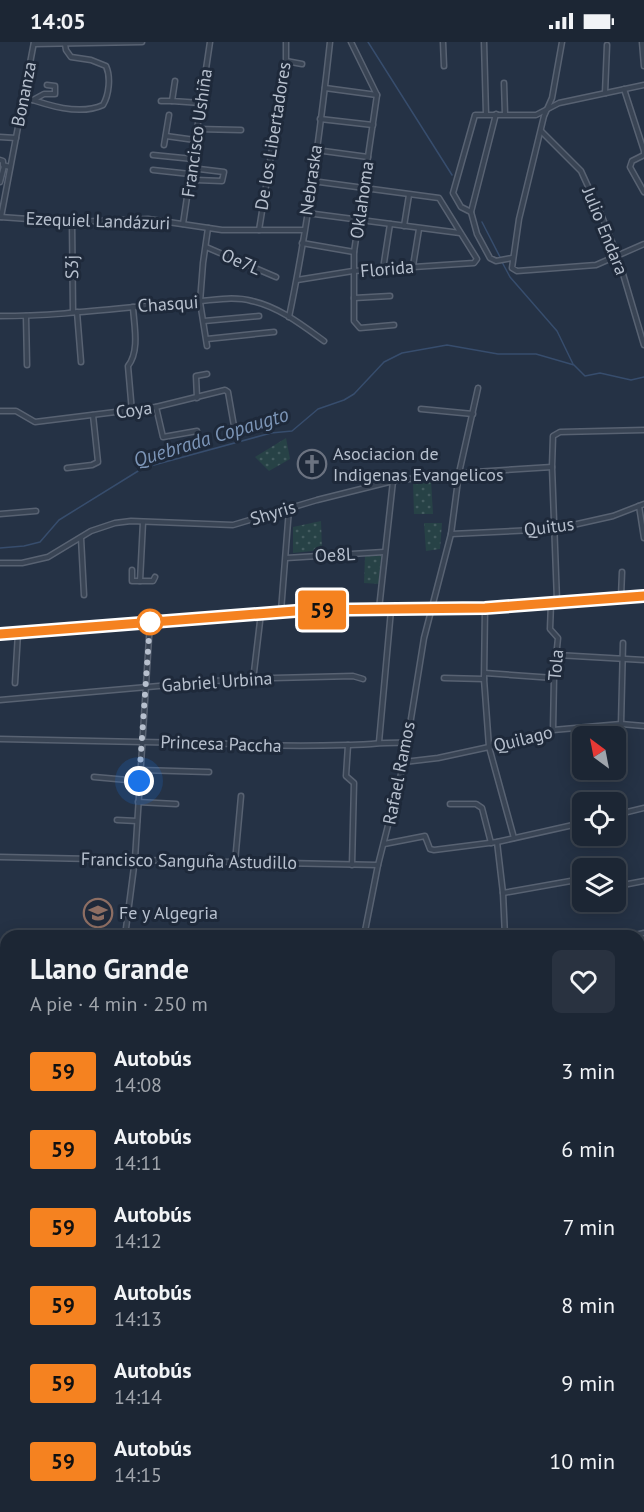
<!DOCTYPE html>
<html lang="es">
<meta charset="utf-8">
<style>
:root{--surface:#1c2634;--page:#293240;--text:#f1f3f6;--muted:#a0a5ac;--line:#3a434f}
body{margin:0;font-family:"PT Sans",sans-serif;background:var(--page);color:var(--text);height:100vh;display:flex;flex-direction:column;font-size:22px;white-space:nowrap}
*{box-sizing:border-box;margin:0}
p{font-size:20px;color:var(--muted)}
.icon{flex:none;width:33px;height:33px;fill:none;stroke:currentColor;stroke-width:2;stroke-linecap:round;stroke-linejoin:round}
.map{position:relative;flex:1;overflow:hidden}
.side{position:absolute;left:0px;top:888px;width:645px;height:582px;display:flex;flex-direction:column;background:var(--surface);border-radius:18px 18px 0 0;box-shadow:0 3px 15px #0003,0 0 0 2px var(--line)}
.side>*{flex:none}
.badge{padding:0 12px;border-radius:4px;font-size:21px;line-height:39px}
.needle{width:39px;rotate:328deg}
.controls{position:absolute;left:572px;top:684px;display:grid;gap:12px}
.controls a{display:grid;place-items:center;width:54px;height:54px;border-radius:9px;background:var(--surface);box-shadow:0 3px 15px #0003,0 0 0 2px var(--line);font-size:30px}
.you{position:absolute;width:30px;height:30px;margin:-15px;border:4px solid #fff;border-radius:50%;background:#1a73e8;box-shadow:0 0 0 9px #1a73e833}
.map>.badge{position:absolute;translate:-50% -50%;box-shadow:0 0 0 3px #fff}
.round{display:grid;place-items:center;flex:none;width:63px;height:63px;border-radius:9px;background:var(--page)}
.head{display:flex;align-items:center;justify-content:space-between;height:102px;padding:0 30px}
h1{font-size:28px;font-weight:600;line-height:45px}
ul{padding:0;list-style:none}
li{display:flex;align-items:center;gap:18px;height:78px;padding:0 30px}
li div{flex:1}
li b{display:block;font-size:22px}
li em{font-style:normal}
li .badge{min-width:66px;font-weight:700;text-align:center}
.status{display:flex;justify-content:space-between;align-items:center;height:42px;padding:0 30px;background:var(--surface);direction:ltr}
.status svg{height:16px;fill:currentColor}
.map>svg:first-child{display:block}
</style>
<div class="status"><b>14:05</b><svg viewBox="0 0 49 12"><path d="M0 12V9h3v3zM5 12V6h3v6zM10 12V3h3v9zM15 12V0h3v12zM26 1h20v11H26zM47 4h2v5h-2z"/></svg></div>
<div class="map">
<svg width="644" height="1470" viewBox="0 0 644 1470">
<defs>
<pattern id="grass-dots" width="8" height="8" patternUnits="userSpaceOnUse" patternTransform="scale(1.5)"><rect width="8" height="8" fill="#274246"/><path d="M2 2h.1M6 6h.1" fill="none" stroke="#445c60" stroke-width="1.8" stroke-linecap="round"/></pattern>
<pattern id="forest-crowns" width="20" height="18" patternUnits="userSpaceOnUse" patternTransform="scale(1.5)"><rect width="20" height="18" fill="#274246"/><path d="M2 6a3 3 0 1 1 6 0M12 15a3 3 0 1 1 6 0" fill="none" stroke="#445c60"/></pattern>
</defs>
<rect width="100%" height="100%" fill="#253245"/>
<!-- grass -->
<g fill="url(#grass-dots)">
<polygon points="286,396 290,417 269,429 255,415"/>
<polygon points="431,439 433,472 414,472 413,440"/>
<polygon points="321,479 322,508 293,511 293,485"/>
<polygon points="424,481 442,481 440,507 426,509"/>
<polygon points="381,513 379,542 364,541 365,514"/>
</g>
<!-- forest -->
<g fill="url(#forest-crowns)">
<polygon points="644,1201 644,1292 639,1298 639,1202"/>
<polygon points="639,1334 644,1336 644,1470 0,1470 0,1344 6,1346 6,1464 639,1464"/>
</g>
<g fill="none" stroke-linecap="round" stroke-linejoin="round">
<!-- stream -->
<g stroke="#374d6d" stroke-width="1.5">
<polyline points="368,0 452,133"/>
<polyline points="482,180 500,215"/>
<polyline points="502,220 510,235 557,289 573,322"/>
<polyline points="0,506 24,504 40,500 59,478 143,426 271,391 292,389 318,367 344,358 354,352 384,320 402,311 447,303 498,312 536,312 574,323 585,334 600,331 631,338 644,335"/>
<polyline points="0,1440 6,1442"/>
<polyline points="639,1448 644,1445"/>
<polyline points="331,1464 342,1470"/>
<polyline points="32,1470 38,1464"/>
<polyline points="589,1470 604,1464"/>
</g>
<!-- street casing -->
<g stroke="#586272" stroke-width="7">
<g id="street">
<polyline points="351,0 377,53 354,210 354,279 360,286 394,283"/>
<polyline points="443,0 444,24"/>
<polyline points="484,0 486,72"/>
<polyline points="562,0 552,56 544,74 519,177 512,226 517,229 596,223 644,202"/>
<polyline points="642,0 644,24"/>
<polyline points="34,2 142,0"/>
<polyline points="286,19 302,22"/>
<polyline points="175,39 172,59 201,61"/>
<polyline points="504,41 505,72"/>
<polyline points="325,46 377,53"/>
<polyline points="624,47 644,109 644,113 632,119 630,125 644,150"/>
<polyline points="605,51 607,3"/>
<path d="M24,55C47,63 79,74 103,63C109,53 111,35 106,24L91,18L71,15L66,8L65,2"/>
<polyline points="33,58 44,52 55,52 55,44 47,43"/>
<polyline points="161,59 172,59"/>
<polyline points="496,72 471,170 477,192 490,216 496,219 512,216"/>
<polyline points="320,77 373,83"/>
<polyline points="197,87 241,88"/>
<polyline points="541,89 581,129 603,177 618,215 644,303"/>
<polyline points="166,94 195,98"/>
<polyline points="0,95 16,96"/>
<polyline points="164,103 169,73"/>
<polyline points="316,108 368,115"/>
<polyline points="153,113 193,117"/>
<polyline points="0,118 3,119 3,123 10,125"/>
<polyline points="191,126 224,130 222,139 196,138"/>
<polyline points="153,128 190,132"/>
<polyline points="0,140 4,124"/>
<polyline points="471,170 461,165 453,151 475,73 536,73 559,61 644,43"/>
<polyline points="307,171 460,191"/>
<polyline points="0,175 72,180 148,177 222,188 304,188"/>
<polyline points="1,175 34,0"/>
<polyline points="72,180 73,270"/>
<polyline points="183,182 210,0"/>
<polyline points="404,184 409,153"/>
<polyline points="259,188 286,19 286,0"/>
<polyline points="302,201 354,210"/>
<polyline points="206,205 276,235"/>
<polyline points="413,224 419,187"/>
<polyline points="383,227 390,182"/>
<polyline points="297,238 353,229 474,221 477,217 439,156 312,139"/>
<polyline points="354,256 390,254"/>
<polyline points="77,270 81,320"/>
<path d="M0,274C60,274 119,266 179,261C202,260 230,253 252,259C279,265 302,283 324,299"/>
<polyline points="26,274 27,323"/>
<path d="M289,275C308,184 320,92 330,0"/>
<polyline points="204,279 259,274"/>
<polyline points="207,297 274,290"/>
<polyline points="207,304 200,260 203,221 208,186"/>
<polyline points="197,356 196,334 207,332"/>
<polyline points="156,365 163,395 197,389"/>
<polyline points="421,367 473,372"/>
<polyline points="0,369 16,369 35,380 156,365 225,348 228,350 235,390"/>
<path d="M132,370L128,324C140,309 134,283 133,265"/>
<polyline points="67,426 92,423 98,420 93,373"/>
<polyline points="639,464 644,496"/>
<polyline points="0,472 36,469"/>
<polyline points="451,492 555,487 613,474 644,462"/>
<polyline points="81,496 84,553"/>
<polyline points="286,516 384,510"/>
<polyline points="0,521 22,521 48,515 91,489 115,481 131,479 233,483 317,458 393,439 459,431 552,425"/>
<polyline points="132,528 132,539 153,539 155,535"/>
<polyline points="140,539 143,480"/>
<polyline points="621,555 622,530"/>
<polyline points="557,559 552,425 553,394 560,390 644,388"/>
<polyline points="551,561 550,587 558,596 554,636 553,688"/>
<polyline points="485,566 484,637 489,705 514,796"/>
<polyline points="379,567 393,439"/>
<polyline points="281,569 289,467"/>
<polyline points="557,613 644,618"/>
<polyline points="254,630 261,571"/>
<polyline points="485,631 554,636"/>
<polyline points="444,636 484,637"/>
<polyline points="15,641 18,591"/>
<polyline points="0,658 238,637 353,634 363,637"/>
<polyline points="621,682 623,601"/>
<path d="M0,697L237,702C273,704 309,704 345,703C366,703 385,700 406,701"/>
<polyline points="379,700 391,568"/>
<polyline points="348,703 346,734 354,741 352,823"/>
<polyline points="404,720 438,716 489,705 553,688 621,682 644,684"/>
<polyline points="140,728 209,730"/>
<polyline points="94,735 139,739"/>
<polyline points="138,760 176,762"/>
<polyline points="450,762 476,762 482,766 491,801"/>
<polyline points="615,773 644,766"/>
<polyline points="117,778 137,779"/>
<polyline points="497,800 503,851 505,894"/>
<polyline points="384,802 425,794 430,807 434,808 497,800 582,781"/>
<polyline points="0,815 378,823"/>
<polyline points="235,820 241,754"/>
<polyline points="615,839 623,843 644,839"/>
<polyline points="503,851 582,837"/>
<polyline points="125,894 135,817 150,580"/>
<polyline points="267,894 267,892"/>
<polyline points="364,894 378,823 404,720 424,596 451,492 459,431 478,346"/>
<polyline points="631,894 644,891"/>
<polyline points="640,1088 644,1096"/>
<polyline points="0,1105 6,1105"/>
<polyline points="639,1163 644,1162"/>
<polyline points="0,1238 6,1238"/>
<polyline points="0,1250 6,1250"/>
</g>
</g>
<!-- secondary casing -->
<g stroke="#586272" stroke-width="8">
<g id="secondary">
<polyline points="0,592 281,569 485,566 644,554"/>
<polyline points="0,944 6,945"/>
<polyline points="639,982 644,981"/>
</g>
</g>
<!-- street -->
<use href="#street" stroke="#394454" stroke-width="4"/>
<!-- secondary -->
<use href="#secondary" stroke="#475368" stroke-width="5"/>
</g>
<g fill="none" stroke-linecap="round" stroke-linejoin="round">
<!-- line casing -->
<g stroke="#fff" stroke-width="14">
<polyline id="line" points="0,592 308,568 485,566 644,554"/>
</g>
<!-- line -->
<use href="#line" stroke="#f58220" stroke-width="9"/>
<!-- walk -->
<polyline stroke="#b7c0ce" stroke-width="6" stroke-dasharray="0 10.8" points="139,739 150,580"/>
</g>
<!-- icons -->
<defs>
<g id="church-ring" transform="scale(1.5)"><circle r="9.5" fill="#1e293a" stroke="#6b7280" stroke-width="1.5"/><path d="M-1.2-6h2.4v3.5h3.3v2.4h-3.3V6h-2.4V-.1h-3.3v-2.4h3.3Z" fill="#6b7280"/></g>
<g id="school-ring" transform="scale(1.5)"><circle r="9.5" fill="#1e293a" stroke="#8d6e63" stroke-width="1.5"/><path d="M0-5L7-2L0 1L-7-2ZM-4 1L0 2.5L4 1V4Q0 6-4 4Z" fill="#8d6e63"/></g>
</defs>
<g fill-rule="evenodd">
<use href="#church-ring" x="312" y="422"/>
<use href="#school-ring" x="98" y="871"/>
</g>
<!-- markers -->
<circle fill="#fff" stroke="#f58220" stroke-width="3" cx="150" cy="580" r="12"/>
<g text-anchor="middle" stroke-width="6" stroke-linejoin="round" paint-order="stroke">
<!-- street labels -->
<g font-size="18" fill="#b7c0ce" stroke="#1e293a">
<text transform="translate(24 52) rotate(-79)" y="6">Bonanza</text>
<text transform="translate(197 91) rotate(-82)" y="6">Francisco Ushiña</text>
<text transform="translate(273 94) rotate(-81)" y="6">De los Libertadores</text>
<text transform="translate(311 138) rotate(-82)" y="6">Nebraska</text>
<text transform="translate(362 158) rotate(-82)" y="6">Oklahoma</text>
<text transform="translate(98 179) rotate(2)" y="6">Ezequiel Landázuri</text>
<text transform="translate(605 189) rotate(68)" y="6">Julio Endara</text>
<text transform="translate(241 220) rotate(23)" y="6">Oe7L</text>
<text transform="translate(72 225) rotate(-91)" y="6">S3j</text>
<text transform="translate(387 227) rotate(-5)" y="6">Florida</text>
<text transform="translate(168 262) rotate(-4)" y="6">Chasqui</text>
<text transform="translate(134 368) rotate(-8)" y="6">Coya</text>
<text transform="translate(273 471) rotate(-17)" y="6">Shyris</text>
<text transform="translate(549 485) rotate(-7)" y="6">Quitus</text>
<text transform="translate(335 513) rotate(-3)" y="6">Oe8L</text>
<text transform="translate(556 623) rotate(-85)" y="6">Tola</text>
<text transform="translate(217 640) rotate(-4)" y="6">Gabriel Urbina</text>
<text transform="translate(523 697) rotate(-14)" y="6">Quilago</text>
<text transform="translate(221 702) rotate(2)" y="6">Princesa Paccha</text>
<text transform="translate(399 731) rotate(-79)" y="6">Rafael Ramos</text>
<text transform="translate(189 819) rotate(1)" y="6">Francisco Sanguña Astudillo</text>
</g>
<!-- poi labels -->
<g font-size="18" fill="#b7c0ce" stroke="#1e293a" text-anchor="start">
<text x="333" y="418">Asociacion de<tspan x="333" dy="21">Indigenas Evangelicos</tspan></text>
<text x="119" y="877">Fe y Algegria</text>
</g>
<!-- water labels -->
<g font-size="20" font-style="italic" fill="#7c95b7" stroke="#1e293a">
<text transform="translate(211 395) rotate(-17)" y="7">Quebrada Copaugto</text>
</g>
</g>
</svg>
<div class="controls">
<a><svg class="needle" viewBox="-14 -14 28 28"><path d="M0-13l5 13h-10z" fill="#e53935"/><path d="M0 13l5-13h-10z" fill="#a0a5ac"/></svg></a>
<a><svg class="icon" aria-label="locate" viewBox="0 0 24 24"><circle cx="12" cy="12" r="6"/><path d="M12 2v4M12 18v4M2 12h4M18 12h4"/></svg></a>
<a><svg class="icon" aria-label="layers" viewBox="0 0 24 24"><path d="M12 4l9 5-9 5-9-5zM3 14l9 5 9-5"/></svg></a>
</div>
<div class="you" style="left:139px;top:739px"></div>
<b class="badge" style="left:322px;top:568px;background:#f58220;color:#111">59</b>
<section class="side">
<div class="head"><div><h1>Llano Grande</h1><p>A pie · 4 min · 250 m</p></div><a class="round"><svg class="icon" aria-label="heart" viewBox="0 0 24 24"><path d="M12 20l-8-8c-3-5 5-10 8-4 3-6 11-1 8 4z"/></svg></a></div>
<ul>
<li><span class="badge" style="background:#f58220;color:#111">59</span><div><b>Autobús</b><p>14:08</p></div><em>3 min</em></li>
<li><span class="badge" style="background:#f58220;color:#111">59</span><div><b>Autobús</b><p>14:11</p></div><em>6 min</em></li>
<li><span class="badge" style="background:#f58220;color:#111">59</span><div><b>Autobús</b><p>14:12</p></div><em>7 min</em></li>
<li><span class="badge" style="background:#f58220;color:#111">59</span><div><b>Autobús</b><p>14:13</p></div><em>8 min</em></li>
<li><span class="badge" style="background:#f58220;color:#111">59</span><div><b>Autobús</b><p>14:14</p></div><em>9 min</em></li>
<li><span class="badge" style="background:#f58220;color:#111">59</span><div><b>Autobús</b><p>14:15</p></div><em>10 min</em></li>
</ul>
</section>
</div>
